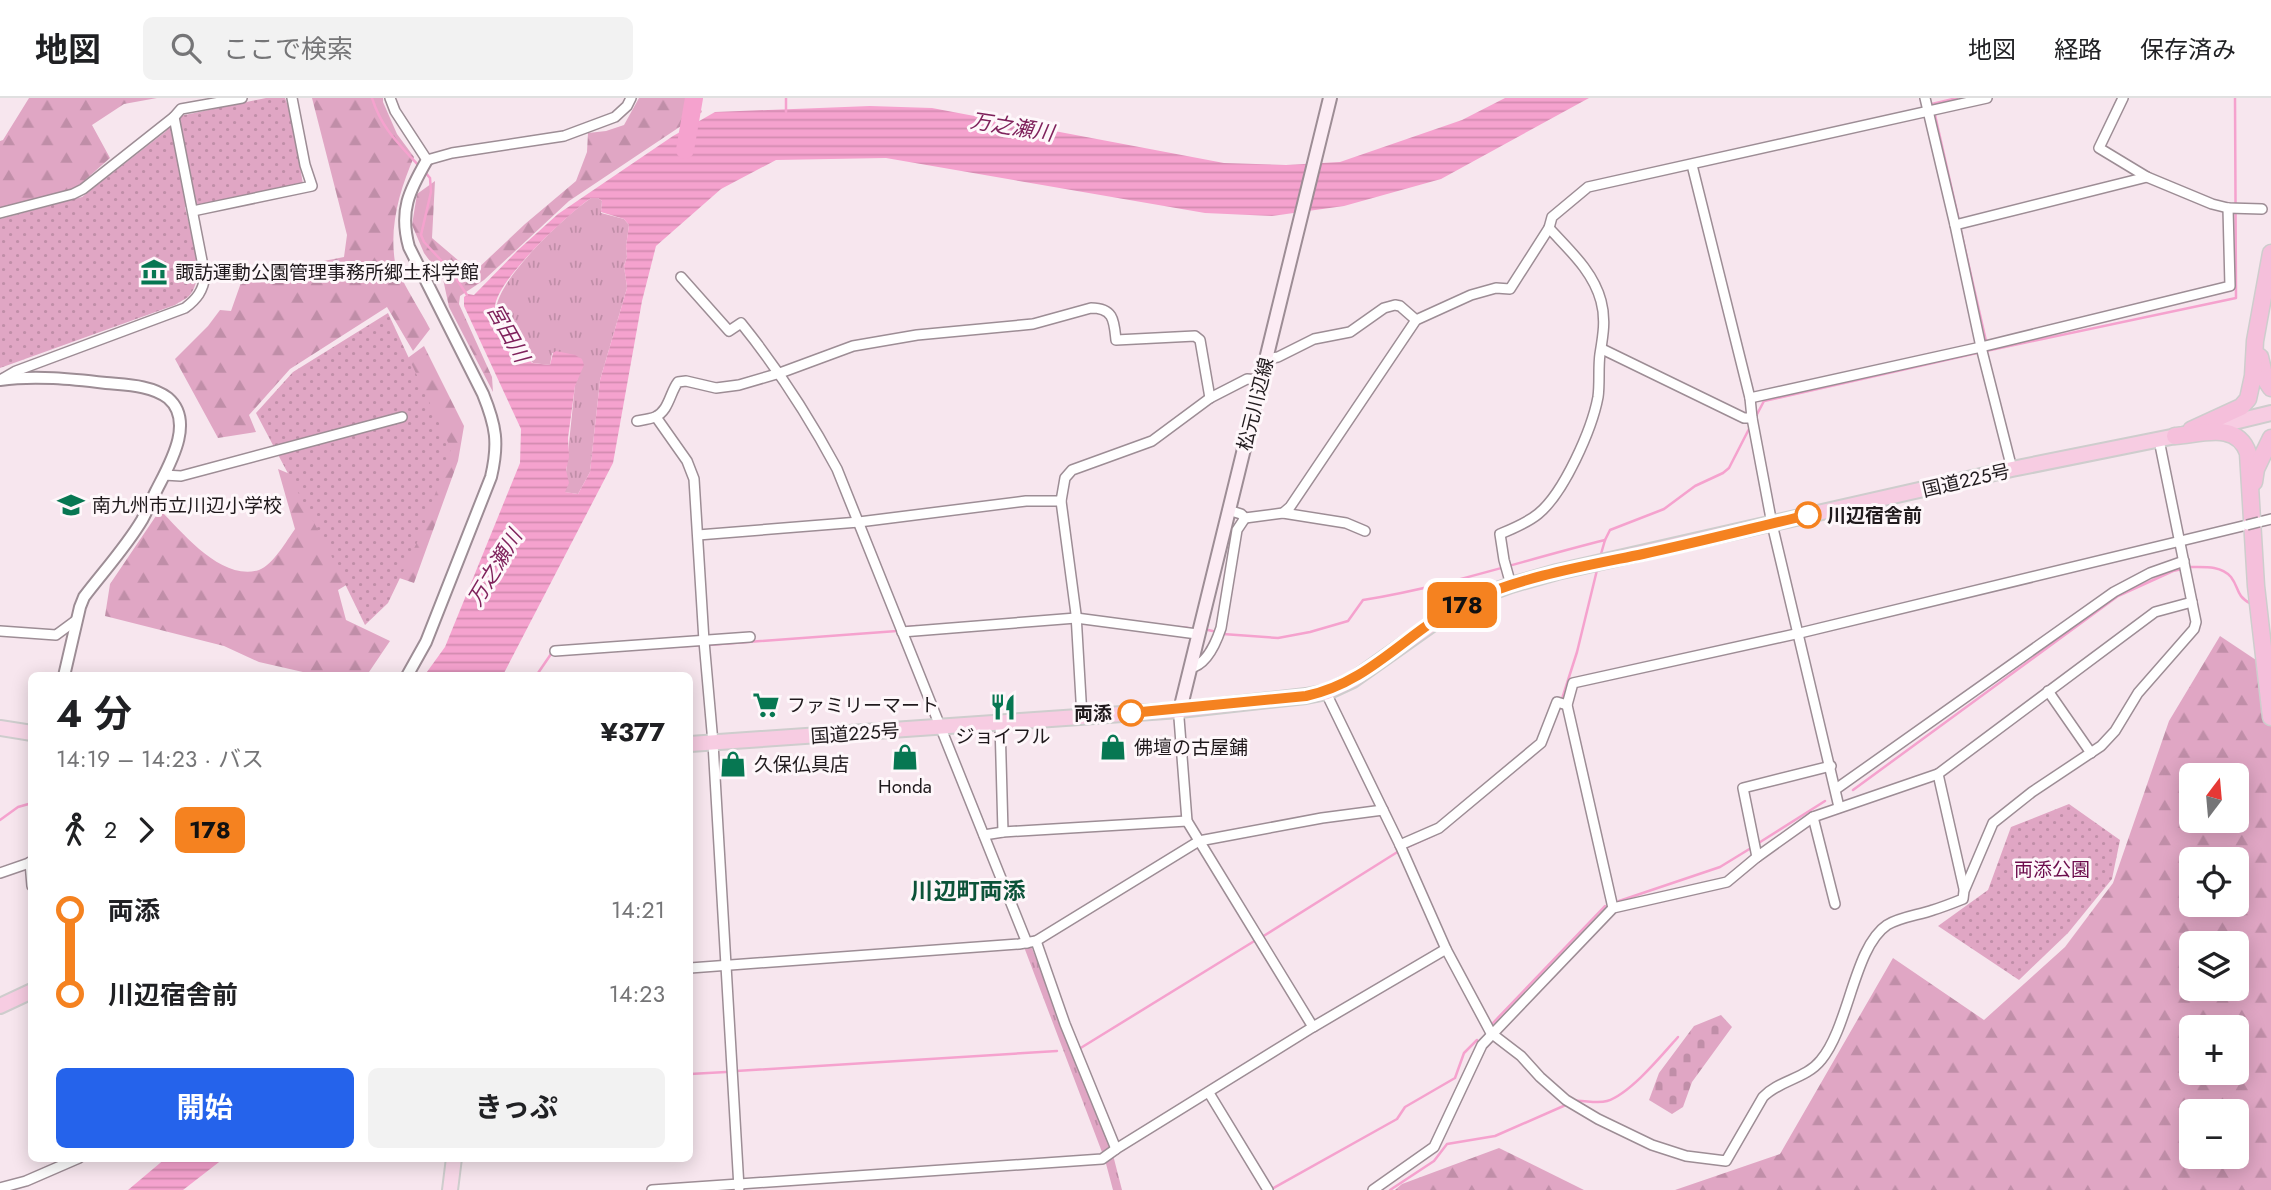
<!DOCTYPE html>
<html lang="ja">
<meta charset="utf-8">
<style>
:root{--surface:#fff;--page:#f2f2f2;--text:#202124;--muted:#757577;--line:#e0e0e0;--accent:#2563eb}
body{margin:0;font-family:Jost,"Noto Sans JP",sans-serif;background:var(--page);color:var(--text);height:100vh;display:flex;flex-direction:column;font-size:26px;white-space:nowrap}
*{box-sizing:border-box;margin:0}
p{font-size:23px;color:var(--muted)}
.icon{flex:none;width:38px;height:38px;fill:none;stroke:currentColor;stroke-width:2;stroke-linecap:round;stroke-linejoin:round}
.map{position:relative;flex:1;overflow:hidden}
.side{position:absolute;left:28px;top:574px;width:665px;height:490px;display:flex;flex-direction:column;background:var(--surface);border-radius:10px;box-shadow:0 4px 18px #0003}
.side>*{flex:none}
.badge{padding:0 14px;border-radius:10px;font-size:24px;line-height:46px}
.needle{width:46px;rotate:16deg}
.fabs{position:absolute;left:2179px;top:665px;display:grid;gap:14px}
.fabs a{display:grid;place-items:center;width:70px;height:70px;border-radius:10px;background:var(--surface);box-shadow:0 4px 18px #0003;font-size:35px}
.map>.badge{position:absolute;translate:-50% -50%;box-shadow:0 0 0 4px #fff}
.legs{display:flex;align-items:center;gap:10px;height:77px;padding:0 28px;font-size:23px}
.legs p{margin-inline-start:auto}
.headline{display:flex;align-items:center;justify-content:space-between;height:119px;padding:0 28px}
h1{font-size:38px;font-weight:700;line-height:52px}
.button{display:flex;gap:14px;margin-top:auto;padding:14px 28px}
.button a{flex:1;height:80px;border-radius:10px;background:var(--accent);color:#fff;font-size:28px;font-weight:700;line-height:80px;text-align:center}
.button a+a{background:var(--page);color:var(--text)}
ul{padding:0 28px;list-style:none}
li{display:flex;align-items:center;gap:24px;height:84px;font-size:26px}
li i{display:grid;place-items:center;width:10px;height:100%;margin:0 9px;background:currentColor}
li i::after{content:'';width:18px;height:18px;margin:-9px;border:5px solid;border-radius:50%;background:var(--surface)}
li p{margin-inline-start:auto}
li:first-child i{background:linear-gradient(#0000 50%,currentColor 0)}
li:last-child i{background:linear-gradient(currentColor 50%,#0000 0)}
header{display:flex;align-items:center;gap:42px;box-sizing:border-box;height:98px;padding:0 35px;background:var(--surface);border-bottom:2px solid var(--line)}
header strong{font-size:33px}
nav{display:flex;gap:38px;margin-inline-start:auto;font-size:24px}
.search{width:490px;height:63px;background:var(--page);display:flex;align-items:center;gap:18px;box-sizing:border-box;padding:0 24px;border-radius:10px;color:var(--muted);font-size:26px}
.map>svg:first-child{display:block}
</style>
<header>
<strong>地図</strong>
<div class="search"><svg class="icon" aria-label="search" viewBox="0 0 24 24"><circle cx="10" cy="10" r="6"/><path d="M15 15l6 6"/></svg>ここで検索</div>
<nav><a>地図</a><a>経路</a><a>保存済み</a></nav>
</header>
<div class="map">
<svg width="2271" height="1092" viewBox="0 0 2271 1092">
<defs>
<pattern id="grass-tufts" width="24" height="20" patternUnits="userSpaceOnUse" patternTransform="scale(1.75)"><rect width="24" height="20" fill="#e0a6c4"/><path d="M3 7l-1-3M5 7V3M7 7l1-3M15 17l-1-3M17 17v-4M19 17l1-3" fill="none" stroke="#c08ea8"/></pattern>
<pattern id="forest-firs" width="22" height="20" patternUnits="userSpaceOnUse" patternTransform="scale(1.75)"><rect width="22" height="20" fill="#e0a6c4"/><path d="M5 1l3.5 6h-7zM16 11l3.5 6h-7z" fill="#c08ea8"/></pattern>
<pattern id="cemetery-stones" width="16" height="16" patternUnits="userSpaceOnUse" patternTransform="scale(1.75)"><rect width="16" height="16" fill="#e0a6c4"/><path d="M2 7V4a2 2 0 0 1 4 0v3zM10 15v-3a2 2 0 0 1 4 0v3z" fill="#c08ea8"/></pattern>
<pattern id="park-dots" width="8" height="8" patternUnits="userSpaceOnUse" patternTransform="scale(1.75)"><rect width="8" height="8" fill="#e0a6c4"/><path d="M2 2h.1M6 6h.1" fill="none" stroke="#c08ea8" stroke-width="1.8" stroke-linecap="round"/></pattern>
<pattern id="water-rules" width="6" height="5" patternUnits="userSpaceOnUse" patternTransform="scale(1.75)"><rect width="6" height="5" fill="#f5a2ce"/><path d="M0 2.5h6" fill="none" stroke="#d28bb0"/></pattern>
</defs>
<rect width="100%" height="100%" fill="#f7e6ee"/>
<!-- grass -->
<g fill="url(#grass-tufts)">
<path d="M591,100H598L602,103L601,115L624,121L629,127L626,148L627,159L624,168L627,190L600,282L590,374L578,396L564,394L575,287L583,267L552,255L550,267L533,265L522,253L512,249L503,221L496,214C494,184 566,117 591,100Z"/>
<polygon points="1031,848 1074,953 1113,1057 1122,1092 1113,1092 1105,1062 1024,849"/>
</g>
<!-- forest -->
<g fill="url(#forest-firs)" fill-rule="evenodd">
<polygon points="29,0 157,0 124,6 92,27 110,60 76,90 0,110 0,43 3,42"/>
<path d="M312,0H383V4L397,36L414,59C400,91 389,128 395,164C398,178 422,215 430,231L413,253L387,209L290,271L249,317L256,334L218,340L175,261L208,228L220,212L231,213L243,179L344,159L347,137Z"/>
<polygon points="639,0 696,0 702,14 569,103 484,182 460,198 459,206 492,279 493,294 449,209 443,181 424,155 412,127 417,96 435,83 432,140 473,175 525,126 576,83 587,54 588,35 606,33 624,27"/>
<path d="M424,248L464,328L458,363L414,485L373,471L338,492L346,522L390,543L367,577H316L259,564L224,548L105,518L110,486L160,412C184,436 221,483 259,472C273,467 287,442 295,431L278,371L326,391L405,262Z"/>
<path d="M2220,538L2271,572V1092H1675L1780,1056L1893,860L1984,922L2065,849L2113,785L2169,623ZM2191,677H2236V723H2191ZM2191,761H2236V807H2191ZM2191,845H2236V891H2191ZM2191,929H2236V975H2191ZM2191,1013H2236V1059H2191Z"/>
<polygon points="1499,1050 1584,1092 1395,1092 1402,1086"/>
</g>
<!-- cemetery -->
<polygon fill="url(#cemetery-stones)" points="1721,917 1732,929 1692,984 1683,1009 1672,1016 1649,1002 1659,975 1694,928"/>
<!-- park -->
<g fill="url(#park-dots)">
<path d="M266,0H285L291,16L303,86L185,109C190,132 207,179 189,198C186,201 179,204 175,207L0,270V121L82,99L165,34L180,18Z"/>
<polygon points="388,215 451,351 421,436 388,505 365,527 328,451 256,315 293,274"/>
<polygon points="2069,706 2120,742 2112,781 2068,835 2019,882 1938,828 1988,792 2011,729"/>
</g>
<!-- water -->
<g fill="url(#water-rules)" fill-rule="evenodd">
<path d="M1505,0H1589L1441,81L1344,108L1272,118L1205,115L886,60L776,62L721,91L656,148L642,203L613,365L503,577L424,578L445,549L520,365L521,331L464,208V199L468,196L474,197L518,152L558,116L673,38L715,14L870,8L932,10L1224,65L1286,67L1340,64L1462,22ZM591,100H598L602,103L601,114L624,121L629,127L626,148L627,159L624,168L627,190L600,282L590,374L578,396L565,394L569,385L566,372L569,359L568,340L575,288L584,267L582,261L575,257L556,253L553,255L550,267L532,265L522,253L512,249C510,240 509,231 504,223C500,218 496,216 495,210C494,184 569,115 591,100Z"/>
<polygon points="166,1060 223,1060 223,1061 183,1092 128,1092"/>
</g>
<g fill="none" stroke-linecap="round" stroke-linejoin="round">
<!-- stream -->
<g stroke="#f5a2ce" stroke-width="2.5">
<path d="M372,0C382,31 398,45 419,68"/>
<polyline points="786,0 786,14"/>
<polyline points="1933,9 1932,6 1957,0"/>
<polyline points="1935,17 1959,123"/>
<polyline points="424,73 430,80 431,94 421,137 424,144 452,174 467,197"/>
<polyline points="1960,129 1986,243"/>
<polyline points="1986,253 2236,200 2235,0"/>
<polyline points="1755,320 1764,303 1977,255"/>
<polyline points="1601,456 1605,442 1610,432 1664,411 1695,388 1723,375 1729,370 1750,329"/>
<path d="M2188,469C2203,469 2221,467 2231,479C2240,491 2235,497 2251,506"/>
<polyline points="907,529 917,528"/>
<polyline points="1178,529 1188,530"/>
<polyline points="1208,532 1217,534"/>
<path d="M1223,536L1278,540L1310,534L1348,523L1363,502C1445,489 1524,462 1605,442"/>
<polyline points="708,547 897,533"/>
<polyline points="656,550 702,547"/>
<polyline points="536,578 551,556 555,556"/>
<polyline points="1561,604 1577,554 1597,472"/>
<polyline points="1853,692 2118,498 2173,473 2182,471"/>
<polyline points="0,722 18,709 32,705"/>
<polyline points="1757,746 1825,703"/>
<polyline points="1405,750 1434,737"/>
<polyline points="1619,803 1720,769 1751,750"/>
<polyline points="1262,839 1399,753"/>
<polyline points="1492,926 1605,808"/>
<polyline points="1079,951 1256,842"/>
<polyline points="736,973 1057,953"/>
<polyline points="690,976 726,974"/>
<path d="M1574,1003C1584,1002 1597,1006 1607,1003C1630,996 1662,957 1678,939"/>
<polyline points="1270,1092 1397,1021 1405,1009 1455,980 1464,955 1477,942"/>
<polyline points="1390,1092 1434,1063 1447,1046 1495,1038 1568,1006"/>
</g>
<!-- river -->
<polyline stroke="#f5a2ce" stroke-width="18" points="685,52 694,0"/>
<!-- minor casing -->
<g stroke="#9d8d95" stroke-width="12">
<g id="minor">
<polyline points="390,0 395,13 427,62 452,55 564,38 615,19 627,8 631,0"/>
<polyline points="1925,0 1955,127 1981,249 2012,371"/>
<polyline points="2123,0 2099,50 2147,79 2212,106 2228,110 2262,111"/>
<polyline points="174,19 181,11 242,0"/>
<polyline points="1692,67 1750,300 1752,320 1772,426 1839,709"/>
<polyline points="193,113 312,88 305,67 292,0"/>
<path d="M0,115L73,96L83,91L174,19L205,178C203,193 197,201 185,210L16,273L2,281"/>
<polyline points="1955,127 2147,79"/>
<path d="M681,179L729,233L741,225C778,271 809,319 837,371L1027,845"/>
<polyline points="1602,251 1744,320 1752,320"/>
<polyline points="1266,261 1278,259 1314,241 1350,234 1384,210 1395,207 1400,208 1416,222"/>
<polyline points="1750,300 1981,249 2230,188 2228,110"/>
<polyline points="656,319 687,363 694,381 704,543 713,645 739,1090"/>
<path d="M637,323C642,322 650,321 655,319C669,313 670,294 678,284L686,283L716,290L739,287L780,275L853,248L917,237L1033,226L1091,210C1114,210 1114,223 1116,242L1195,238L1200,242L1210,300"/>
<polyline points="164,377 181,378 402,319"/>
<polyline points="1228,412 1241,416 1245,420 1283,415 1290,409 1416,222 1471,197 1496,190 1510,191 1549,130 1552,119 1588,89 1987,0"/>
<polyline points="1283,415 1346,425 1365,433"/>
<polyline points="2259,424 2271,421"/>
<polyline points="698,437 859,424 1026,403 1061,403"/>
<path d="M1511,487L1504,462L1500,436C1512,431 1527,425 1538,416C1564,395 1592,331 1598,299C1600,285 1598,270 1600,256C1603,238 1606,221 1601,203C1593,173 1569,152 1549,130"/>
<polyline points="0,533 56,537 75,523"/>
<polyline points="902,534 1076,520 1197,536"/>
<polyline points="555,553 750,539"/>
<path d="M1190,570C1206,567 1216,545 1221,530L1237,432L1245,420"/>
<polyline points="2048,593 2091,655"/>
<path d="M1327,594L1329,601L1400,747L1446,851L1491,935L1521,958L1540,979L1566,1002L1598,1021L1652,1047L1686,1058L1726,1063L1763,999C1779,982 1806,981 1821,962C1849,929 1854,849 1887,827C1900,819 1919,817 1933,812C1943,809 1953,805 1963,801L1964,793L1993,725L2032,694L2101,648L2115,633L2138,595L2194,531L2196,524L2159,342"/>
<polyline points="1180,612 1179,620 1187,723 1313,929"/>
<polyline points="1082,619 1076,516 1061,403 1065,380 1072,372 1152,343 1210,300 1247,281 1261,282"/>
<polyline points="1000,625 1003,734"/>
<polyline points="1836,691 2114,494 2150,475 2184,463"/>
<polyline points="1813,719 1835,806"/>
<polyline points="984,737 1003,734 1187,723"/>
<polyline points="1400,747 1439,730 1541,645 1557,604 1567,607"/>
<polyline points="1757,759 1743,690 1831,668"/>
<polyline points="30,764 32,788"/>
<polyline points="0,775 32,764"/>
<polyline points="1964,791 1938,676 2155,514 2192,504"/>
<polyline points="1613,810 1567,607 1573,585 1800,535 2247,427"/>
<polyline points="1036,843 1065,926 1116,1051"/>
<polyline points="690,870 1019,846 1036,843 1199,743 1322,720 1383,712"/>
<polyline points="1209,995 1268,1092"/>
<polyline points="0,1090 26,1083 79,1060"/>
<polyline points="652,1092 1102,1061 1116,1051 1313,929 1446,851"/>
<polyline points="1373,1092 1434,1049 1482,947 1613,810 1727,784 1757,759 1813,719 1938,676"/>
</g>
</g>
<!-- tertiary casing -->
<g stroke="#9d8d95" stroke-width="14">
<g id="tertiary">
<path d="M0,282C35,277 72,281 106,285C126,287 151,287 168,300C196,324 168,369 156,393C151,403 147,413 142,422C126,449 103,474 84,499L80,509L64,578"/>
<path d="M407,578L426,544L491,379C499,345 496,328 483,296L409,149C399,113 409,93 427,62"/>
</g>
</g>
<!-- secondary casing -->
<g stroke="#9d8d95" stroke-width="16">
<polyline id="secondary" points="1180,612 1330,0"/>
</g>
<!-- primary casing -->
<g stroke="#cecdcd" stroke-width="18">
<g id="primary">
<polyline points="0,630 32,635"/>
<polyline points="450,1092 454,1060"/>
</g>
</g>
<!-- trunk casing -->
<g stroke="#cecdcd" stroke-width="18">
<g id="trunk">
<polyline points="2205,331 2271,315"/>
<polyline points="690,646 1180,612 1306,598 1327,594 1353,582 1445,517 1467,503 1511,487 1557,474 2012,371 2186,336"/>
<polyline points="0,908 32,893"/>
</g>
</g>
<!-- motorway casing -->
<g stroke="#cecdcd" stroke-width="19">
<g id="motorway">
<polyline points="2260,259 2265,281 2271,290"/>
<polyline points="2191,332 2241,309 2248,301 2253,278 2255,243 2271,155"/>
<path d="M2175,338C2202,336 2237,323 2248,355L2256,488L2271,619"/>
<polyline points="2254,384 2256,371 2271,340"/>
</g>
</g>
<!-- minor -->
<use href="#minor" stroke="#fff" stroke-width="9"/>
<!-- tertiary -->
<use href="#tertiary" stroke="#fff" stroke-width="10"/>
<!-- secondary -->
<use href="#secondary" stroke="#fcecf4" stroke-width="12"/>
<!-- primary -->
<use href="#primary" stroke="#f9d9e9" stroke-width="14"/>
<!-- trunk -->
<use href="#trunk" stroke="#f7cce2" stroke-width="14"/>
<!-- motorway -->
<use href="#motorway" stroke="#f5bfdb" stroke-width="16"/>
<!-- minor-bridge casing -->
<g stroke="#9d8d95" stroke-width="12" stroke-linecap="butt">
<polyline id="minor-bridge" points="2247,427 2259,424"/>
</g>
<!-- minor-bridge -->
<use href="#minor-bridge" stroke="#fff" stroke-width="9"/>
</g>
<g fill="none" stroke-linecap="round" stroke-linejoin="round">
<!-- line-1 casing -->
<g stroke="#fff" stroke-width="16">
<path id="line-1" d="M1131,615L1306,598C1373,584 1410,529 1469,503C1524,478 1585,468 1643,456C1699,444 1753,430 1808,417"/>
</g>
<!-- line-1 -->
<use href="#line-1" stroke="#f58220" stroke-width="10"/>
</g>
<!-- icons -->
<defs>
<g id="museum-bare" transform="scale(2.1)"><path d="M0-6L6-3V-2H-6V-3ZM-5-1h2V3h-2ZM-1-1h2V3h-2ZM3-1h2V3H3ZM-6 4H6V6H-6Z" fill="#077752" stroke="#fef7fa" stroke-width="2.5" paint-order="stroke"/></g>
<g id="school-bare" transform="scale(2.1)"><path d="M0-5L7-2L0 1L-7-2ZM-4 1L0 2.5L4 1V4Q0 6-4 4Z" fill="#077752" stroke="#fef7fa" stroke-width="2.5" paint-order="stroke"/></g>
<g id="supermarket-bare" transform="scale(2.1)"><path d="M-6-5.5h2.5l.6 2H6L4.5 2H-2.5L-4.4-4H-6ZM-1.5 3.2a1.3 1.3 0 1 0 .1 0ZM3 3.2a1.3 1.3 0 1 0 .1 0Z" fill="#077752" stroke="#fef7fa" stroke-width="2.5" paint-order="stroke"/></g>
<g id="restaurant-bare" transform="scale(2.1)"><path d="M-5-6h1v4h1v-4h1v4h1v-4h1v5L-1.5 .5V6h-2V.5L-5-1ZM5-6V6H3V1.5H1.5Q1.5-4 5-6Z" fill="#077752" stroke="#fef7fa" stroke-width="2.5" paint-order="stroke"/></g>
<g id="shop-bare" transform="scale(2.1)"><path d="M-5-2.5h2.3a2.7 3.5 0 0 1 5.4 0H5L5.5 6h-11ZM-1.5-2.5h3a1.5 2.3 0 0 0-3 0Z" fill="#077752" stroke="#fef7fa" stroke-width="2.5" paint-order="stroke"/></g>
</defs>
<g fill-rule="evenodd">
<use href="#museum-bare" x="154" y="174"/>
<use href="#school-bare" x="71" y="407"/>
<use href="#supermarket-bare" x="766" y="607"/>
<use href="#restaurant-bare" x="1003" y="609"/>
<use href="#shop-bare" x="1113" y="649"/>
<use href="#shop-bare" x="905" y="659"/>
<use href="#shop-bare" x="733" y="666"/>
</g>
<!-- markers -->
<g fill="#fff" stroke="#f58220" stroke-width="3.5">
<circle cx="1808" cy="417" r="12"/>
<circle cx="1131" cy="615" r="12"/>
</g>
<g text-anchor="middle" stroke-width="6" stroke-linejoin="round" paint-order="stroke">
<!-- poi labels -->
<g font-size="19" fill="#201a1d" stroke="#fef7fa" text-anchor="start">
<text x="175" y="181">諏訪運動公園管理事務所郷土科学館</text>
<text x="92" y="414">南九州市立川辺小学校</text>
<text x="787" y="614">ファミリーマート</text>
<text x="1003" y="645" text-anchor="middle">ジョイフル</text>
<text x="1134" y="656">佛壇の古屋鋪</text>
<text x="754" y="673">久保仏具店</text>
<text x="905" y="695" text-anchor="middle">Honda</text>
</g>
<!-- street labels -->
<g font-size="19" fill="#201a1d" stroke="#fef7fa">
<text transform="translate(1255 306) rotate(-76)" y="7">松元川辺線</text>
<text transform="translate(1966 382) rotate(-13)" y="7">国道225号</text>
<text transform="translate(855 635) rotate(-4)" y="7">国道225号</text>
</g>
<!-- stop labels -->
<g font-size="19" font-weight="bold" fill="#201a1d" stroke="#fef7fa" text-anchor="start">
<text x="1827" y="424">川辺宿舎前</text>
<text x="1112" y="622" text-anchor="end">両添</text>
</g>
<!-- park labels -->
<g font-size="19" fill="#6c0c4c" stroke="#fef7fa">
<text x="2052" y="778">両添公園</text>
</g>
<!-- water labels -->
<g font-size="21" font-style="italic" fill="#7f225c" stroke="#fef7fa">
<text transform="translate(1012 29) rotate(9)" y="7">万之瀬川</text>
<text transform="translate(508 235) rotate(61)" y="7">宮田川</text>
<text transform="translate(495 470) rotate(-59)" y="7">万之瀬川</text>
</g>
<!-- quarter labels -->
<g font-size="23" font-weight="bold" fill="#0c5339" stroke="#fef7fa">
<text x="968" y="801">川辺町両添</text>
</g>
</g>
</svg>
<div class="fabs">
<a><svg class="needle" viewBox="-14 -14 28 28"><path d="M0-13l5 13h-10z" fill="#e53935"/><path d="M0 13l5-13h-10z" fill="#757577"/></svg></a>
<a><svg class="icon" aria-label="locate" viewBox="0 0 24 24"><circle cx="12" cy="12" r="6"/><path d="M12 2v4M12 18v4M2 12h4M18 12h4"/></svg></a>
<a><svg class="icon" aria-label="layers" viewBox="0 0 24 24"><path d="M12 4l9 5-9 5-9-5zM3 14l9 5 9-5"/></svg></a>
<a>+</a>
<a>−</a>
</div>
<b class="badge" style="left:1462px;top:507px;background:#f58220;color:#111">178</b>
<section class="side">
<div class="headline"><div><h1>4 分</h1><p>14:19 – 14:23 · バス</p></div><b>¥377</b></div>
<div class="legs"><svg class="icon" aria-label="walk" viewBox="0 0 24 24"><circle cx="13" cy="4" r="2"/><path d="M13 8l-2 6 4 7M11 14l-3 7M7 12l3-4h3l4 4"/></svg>2<svg class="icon" aria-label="forward" viewBox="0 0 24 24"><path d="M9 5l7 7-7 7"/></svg><b class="badge" style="background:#f58220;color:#111">178</b></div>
<ul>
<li><i style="color:#f58220"></i><b>両添</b><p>14:21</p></li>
<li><i style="color:#f58220"></i><b>川辺宿舎前</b><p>14:23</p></li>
</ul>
<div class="button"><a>開始</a><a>きっぷ</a></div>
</section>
</div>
